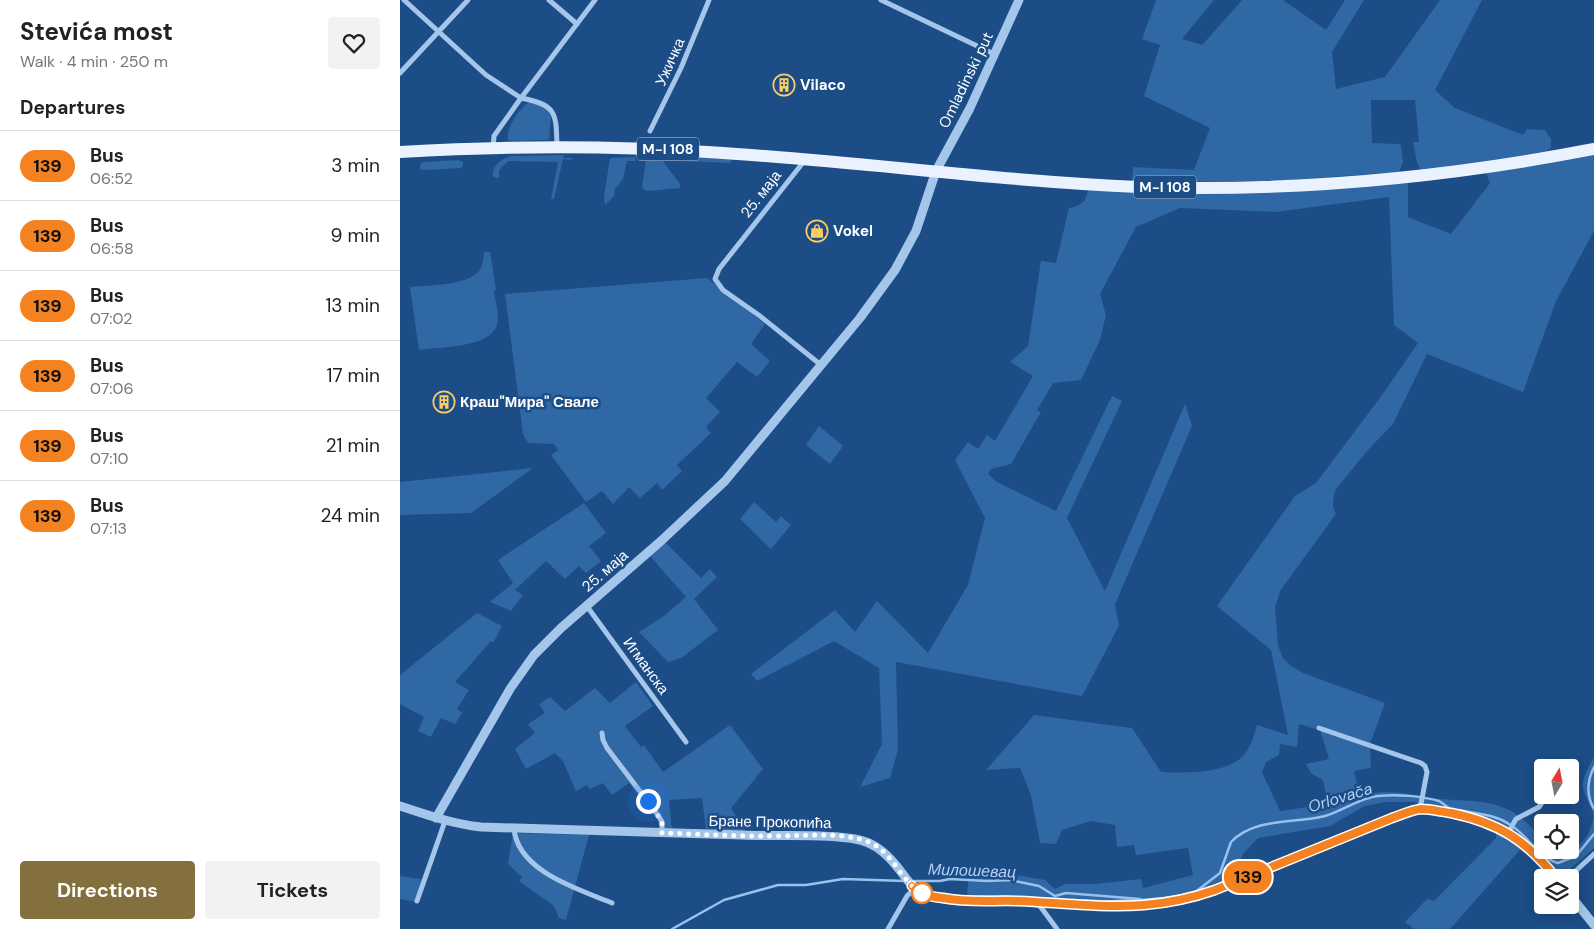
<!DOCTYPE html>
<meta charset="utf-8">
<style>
:root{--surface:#fff;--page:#f2f2f2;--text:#222;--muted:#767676;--line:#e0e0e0;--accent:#846f3f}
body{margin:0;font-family:"DM Sans",sans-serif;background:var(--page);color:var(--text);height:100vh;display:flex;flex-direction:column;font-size:19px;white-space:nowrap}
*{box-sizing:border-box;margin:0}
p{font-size:16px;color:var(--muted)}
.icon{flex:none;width:28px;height:28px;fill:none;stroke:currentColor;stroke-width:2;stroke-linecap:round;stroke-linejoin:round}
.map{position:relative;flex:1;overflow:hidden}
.side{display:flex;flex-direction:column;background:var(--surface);width:400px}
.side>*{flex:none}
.badge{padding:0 10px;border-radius:16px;font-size:18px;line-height:32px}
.needle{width:32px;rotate:10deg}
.controls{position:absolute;left:1134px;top:759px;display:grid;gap:10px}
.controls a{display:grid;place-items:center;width:45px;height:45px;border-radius:5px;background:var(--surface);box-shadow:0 2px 12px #0003;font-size:25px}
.you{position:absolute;width:25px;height:25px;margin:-12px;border:4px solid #fff;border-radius:50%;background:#1a73e8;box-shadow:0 0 0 8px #1a73e833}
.map>.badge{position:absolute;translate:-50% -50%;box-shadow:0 0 0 2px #fff}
h2{padding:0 20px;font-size:19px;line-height:45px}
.round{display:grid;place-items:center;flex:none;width:52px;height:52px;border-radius:5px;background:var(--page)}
.summary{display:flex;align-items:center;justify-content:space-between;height:85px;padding:0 20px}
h1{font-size:24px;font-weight:700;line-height:38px}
.cta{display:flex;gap:10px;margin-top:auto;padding:10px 20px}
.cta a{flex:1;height:58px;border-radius:5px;background:var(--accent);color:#fff;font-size:20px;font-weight:700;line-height:58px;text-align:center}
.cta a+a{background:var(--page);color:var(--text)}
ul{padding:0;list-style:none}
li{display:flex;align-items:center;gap:15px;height:70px;padding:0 20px;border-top:1px solid var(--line)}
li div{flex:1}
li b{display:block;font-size:19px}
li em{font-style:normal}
li .badge{min-width:55px;font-weight:700;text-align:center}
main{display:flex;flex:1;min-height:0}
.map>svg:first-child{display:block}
</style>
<main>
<section class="side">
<div class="summary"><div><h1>Stevića most</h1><p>Walk · 4 min · 250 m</p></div><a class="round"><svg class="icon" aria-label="heart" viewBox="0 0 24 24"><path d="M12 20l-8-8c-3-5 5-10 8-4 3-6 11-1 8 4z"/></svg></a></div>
<h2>Departures</h2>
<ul>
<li><span class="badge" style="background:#f58220;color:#111">139</span><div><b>Bus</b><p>06:52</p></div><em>3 min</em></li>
<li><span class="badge" style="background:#f58220;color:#111">139</span><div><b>Bus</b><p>06:58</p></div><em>9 min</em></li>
<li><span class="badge" style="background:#f58220;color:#111">139</span><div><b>Bus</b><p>07:02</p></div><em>13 min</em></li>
<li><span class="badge" style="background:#f58220;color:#111">139</span><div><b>Bus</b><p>07:06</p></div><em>17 min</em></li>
<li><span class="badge" style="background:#f58220;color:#111">139</span><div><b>Bus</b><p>07:10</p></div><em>21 min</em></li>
<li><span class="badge" style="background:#f58220;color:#111">139</span><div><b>Bus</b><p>07:13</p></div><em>24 min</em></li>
</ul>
<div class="cta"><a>Directions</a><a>Tickets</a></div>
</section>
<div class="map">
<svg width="1194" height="929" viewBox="0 0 1194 929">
<rect width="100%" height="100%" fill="#1c4d87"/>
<!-- green -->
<g fill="#3067a5" fill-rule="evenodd">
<polygon points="756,0 814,0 782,39 802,45 842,0 883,0 926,30 945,0 964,0 932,52 936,89 985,77 1040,0 1082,0 1035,90 1055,108 1123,135 1127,129 1145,130 1151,139 1151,148 1146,151 1095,161 1021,171 1017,162 1013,142 1019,142 1015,100 971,100 972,143 998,144 1001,145 1003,162 999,172 876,181 732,182 733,167 794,170 810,128 744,96 760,45 742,39"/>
<path d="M130,102L148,110L151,117L149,139L147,140L114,141L108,140C105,130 120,106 130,102Z"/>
<path d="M1194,154V231L1156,301L1123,392L1027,354L993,424L967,451L936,489C933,497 931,506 936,514L880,591L875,608L878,646L883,658L890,665L903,673L985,703L970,744L971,768L954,771L960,796C991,787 1008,795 1039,799C1062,801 1085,799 1107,809C1120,815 1132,828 1142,838V850C1151,850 1162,852 1170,850C1183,847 1194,828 1193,814C1191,804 1183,796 1183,785C1183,775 1190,765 1194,757V848L1161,877H1155L1122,843L1119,851L1050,929H1014L1005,922L1027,899L1034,901L1096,838V827L1079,820L1015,811L1017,802H985L965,806L930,826L858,838L843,854L833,877L820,888L752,904L567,896L569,875L585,877L594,871L645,880L655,889L665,884H695L741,879L743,888L793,875L788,848L736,855L734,845L717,847L715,825L691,821L662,830L656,844L640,843L631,795L620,768L586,770L634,715L732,728L761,772C784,773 824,774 842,757C850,749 854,736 857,725L888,735L871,650L817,606L895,496L916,483L982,395L1018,343L994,325L989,197L875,212L780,208L736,227L700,294L706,315L700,340L681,380L653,383L637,410L641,412L611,464L591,469L588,474L597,482L656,511L712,396L722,401L667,518L705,591L785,404L792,426L715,604L719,626L682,696L496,662L498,749L490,778L460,787L482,744L479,668L434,641L357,681L351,674L435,610L455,632L477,601L528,653L568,585L585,518L555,460L568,442L578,449L587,435L595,441L633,376L610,362L628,346L641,261L656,263L669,208C681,206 686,202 688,190L1008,183V217L1051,234L1090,183L1086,173ZM899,724L920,730L929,759L906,764L912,774L923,780L928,804L880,811L862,772L866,762L879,755L880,744L897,747Z"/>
<path d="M164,155L163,158H172L171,160L163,159L154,199H151L158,162L108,161L99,170V178L93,177C91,166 101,159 111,156Z"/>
<polygon points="236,157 235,161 227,161 223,179 215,189 214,196 205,205 204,197 210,158"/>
<polygon points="280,157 331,159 332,161 330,163 280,161"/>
<polygon points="244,158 262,160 280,184 280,188 249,191 244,190 242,186 246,161 244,160"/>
<polygon points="58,160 63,162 63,166 61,168 25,170 20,169 20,166 21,163 24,162"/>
<path d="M84,252H90L96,290H94C95,301 100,314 97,325C90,348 39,347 19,350L10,287C29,285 60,286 76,274C83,269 83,260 84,252Z"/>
<polygon points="307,278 365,324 351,344 370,361 357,377 337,362 306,398 320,412 306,427 311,433 277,465 282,471 262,490 257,483 240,498 229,487 213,504 202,491 186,502 151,455 158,450 154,444 128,443 123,434 105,294"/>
<polygon points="419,426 443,446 430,464 406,445"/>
<polygon points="133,468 71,513 0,515 0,482"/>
<polygon points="354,502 376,522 381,516 391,525 371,549 340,519"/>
<polygon points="184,503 206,533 189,546 201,561 186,573 179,566 165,579 146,561 115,590 123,595 111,611 90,602 113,583 98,560"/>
<polygon points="266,543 301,578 310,569 317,577 294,599 318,630 281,658 268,662 239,632 264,616 286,597 250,556"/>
<polygon points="77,613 102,626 93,643 91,641 55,682 69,690 57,709 62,713 55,724 41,718 31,737 18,731 24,717 0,704 0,675"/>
<polygon points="236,682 253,706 225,726 241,747 244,745 263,772 330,725 363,769 331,808 346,832 306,829 302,798 269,800 272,830 260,827 258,820 229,783 212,795 203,783 190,789 187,785 176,791 163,761 155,753 126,769 115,749 135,733 128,724 145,713 139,704 150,697 165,711 195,688 210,703"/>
<polygon points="113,833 189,835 166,920 159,918 154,906 119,881 122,877 108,864"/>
<polygon points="0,876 26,880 15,902 0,899"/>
</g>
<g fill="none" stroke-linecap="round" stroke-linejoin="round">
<!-- stream -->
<g stroke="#98c1ed" stroke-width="2.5">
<path d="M1194,767C1187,781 1186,795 1194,809"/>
<path d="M1059,810C1076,814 1094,814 1109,824C1127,834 1138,858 1158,863L1176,856L1194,834"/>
<polyline points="513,881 540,881 550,879 587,881 610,880 639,886 655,896 666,893 740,899"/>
<path d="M794,893L820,873L831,842C855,817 894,824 925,816C943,811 959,798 978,796C997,794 1021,796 1039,801C1043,803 1046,807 1051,809"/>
<polyline points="272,929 324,900 378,885 406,885 443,879 505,881"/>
</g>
<!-- minor -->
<g stroke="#a5c6eb" stroke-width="5">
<polyline points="4,0 86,75 121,98 195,0"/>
<polyline points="149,0 177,24"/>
<polyline points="481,0 594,54"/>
<polyline points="0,73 68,0"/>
<polyline points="250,131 281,68 309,0"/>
<path d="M93,148L94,136L121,98C157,105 156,113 157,146"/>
<polyline points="405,160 319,269 315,279 323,290 360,316 421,365"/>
<polyline points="186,605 286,742"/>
<polyline points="919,728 1021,763 1025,766 1027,772 1020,809"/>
<polyline points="202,733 203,740 207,748 258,815 262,822 262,833"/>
<path d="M114,828C117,871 178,889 212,903"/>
<polyline points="1108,833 1116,819 1139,807 1147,795"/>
<polyline points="1168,878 1194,854"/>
<polyline points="17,901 45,821"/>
<polyline points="637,902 657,929"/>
<polyline points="488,929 507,896 514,889"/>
</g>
<!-- tertiary -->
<g stroke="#a5c6eb" stroke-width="9">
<path d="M0,806C27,815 53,824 81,827C168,830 255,832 342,835C379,837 417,833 455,839C476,842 490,857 502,873C509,882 513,889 524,893C548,904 576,899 602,900C669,903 732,910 798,896L992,818C1001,815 1011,810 1021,809C1031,809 1042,812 1051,813C1099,822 1126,841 1156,878"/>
<polyline points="36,818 110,689 134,655 161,628 261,541 325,481 460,318 495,270 516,231 536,171 570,108 619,0"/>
<polyline points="1170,895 1194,925"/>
</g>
<!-- primary -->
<path stroke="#eaf2ff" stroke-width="12" d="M0,152C102,146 205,145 307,152C451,160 594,181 739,187C891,192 1044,178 1194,149"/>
</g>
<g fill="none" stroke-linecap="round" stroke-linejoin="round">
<!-- line casing -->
<g stroke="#fff" stroke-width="11">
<path id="line" d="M512,886C519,894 532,897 543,898C568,903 594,900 619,901C661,903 703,908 744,905C769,903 792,898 815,890L992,818C1001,815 1011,810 1021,809C1031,809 1042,812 1051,813C1099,823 1126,840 1156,878"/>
</g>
<!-- line -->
<use href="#line" stroke="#f58220" stroke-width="8"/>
<!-- walk -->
<path stroke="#fff" stroke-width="5" stroke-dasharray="0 9" d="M248,801L262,822V833C295,834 328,836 361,836C393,837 443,830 471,843C494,854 502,883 522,893"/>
</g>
<!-- icons -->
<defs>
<g id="building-ring" transform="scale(1.125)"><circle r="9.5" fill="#1c4d87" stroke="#fccd63" stroke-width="1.5"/><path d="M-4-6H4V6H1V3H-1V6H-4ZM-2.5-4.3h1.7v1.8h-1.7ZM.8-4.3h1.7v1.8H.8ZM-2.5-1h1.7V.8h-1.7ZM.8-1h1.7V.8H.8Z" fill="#fccd63"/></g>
<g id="shop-ring" transform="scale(1.125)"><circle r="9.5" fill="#1c4d87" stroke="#fccd63" stroke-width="1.5"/><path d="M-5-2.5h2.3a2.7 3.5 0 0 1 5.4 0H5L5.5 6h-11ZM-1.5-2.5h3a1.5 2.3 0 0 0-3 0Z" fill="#fccd63"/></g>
</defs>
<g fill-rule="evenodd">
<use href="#building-ring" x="384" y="85"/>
<use href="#shop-ring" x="417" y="231"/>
<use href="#building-ring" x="44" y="402"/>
</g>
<!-- markers -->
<circle fill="#fff" stroke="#f58220" stroke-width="2.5" cx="522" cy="893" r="10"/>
<g text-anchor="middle" stroke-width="5" stroke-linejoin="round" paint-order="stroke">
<!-- shield labels -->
<g fill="#1c4d87" stroke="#bbcadb" stroke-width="1">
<rect x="237" y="137.5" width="62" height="23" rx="4"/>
<rect x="734" y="175.5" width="62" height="23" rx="4"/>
</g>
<g font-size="14" font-weight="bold" fill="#fff">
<text x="268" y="154">M-I 108</text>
<text x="765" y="192">M-I 108</text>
</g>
<!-- street labels -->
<g font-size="15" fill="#fff" stroke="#1c4d87">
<text transform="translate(270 62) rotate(-66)" y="5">Ужичка</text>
<text transform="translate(566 80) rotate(-64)" y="5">Omladinski put</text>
<text transform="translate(361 194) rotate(-52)" y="5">25. маја</text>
<text transform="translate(205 571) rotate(-41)" y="5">25. маја</text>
<text transform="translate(246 666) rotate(54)" y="5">Игманска</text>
<text transform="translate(370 822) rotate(1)" y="5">Бране Прокопића</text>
</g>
<!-- poi labels -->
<g font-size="15" font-weight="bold" fill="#fff" stroke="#1c4d87" text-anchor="start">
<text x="400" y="90">Vilaco</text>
<text x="433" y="236">Vokel</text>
<text x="60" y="407">Краш"Мира" Свале</text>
</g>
<!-- water labels -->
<g font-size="16" font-style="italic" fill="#b1d0f3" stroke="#1c4d87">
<text transform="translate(940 797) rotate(-17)" y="6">Orlovača</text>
<text transform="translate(572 870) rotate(2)" y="6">Милошевац</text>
</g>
</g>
</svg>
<div class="controls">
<a><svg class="needle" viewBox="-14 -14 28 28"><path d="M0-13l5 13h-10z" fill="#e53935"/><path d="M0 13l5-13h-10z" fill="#767676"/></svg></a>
<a><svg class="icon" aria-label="locate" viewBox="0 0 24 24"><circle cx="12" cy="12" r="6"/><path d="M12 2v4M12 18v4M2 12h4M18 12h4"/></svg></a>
<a><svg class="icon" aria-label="layers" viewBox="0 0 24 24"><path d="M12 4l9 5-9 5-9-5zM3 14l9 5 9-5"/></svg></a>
</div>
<div class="you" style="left:248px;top:801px"></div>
<b class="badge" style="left:848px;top:877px;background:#f58220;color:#111">139</b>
</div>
</main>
